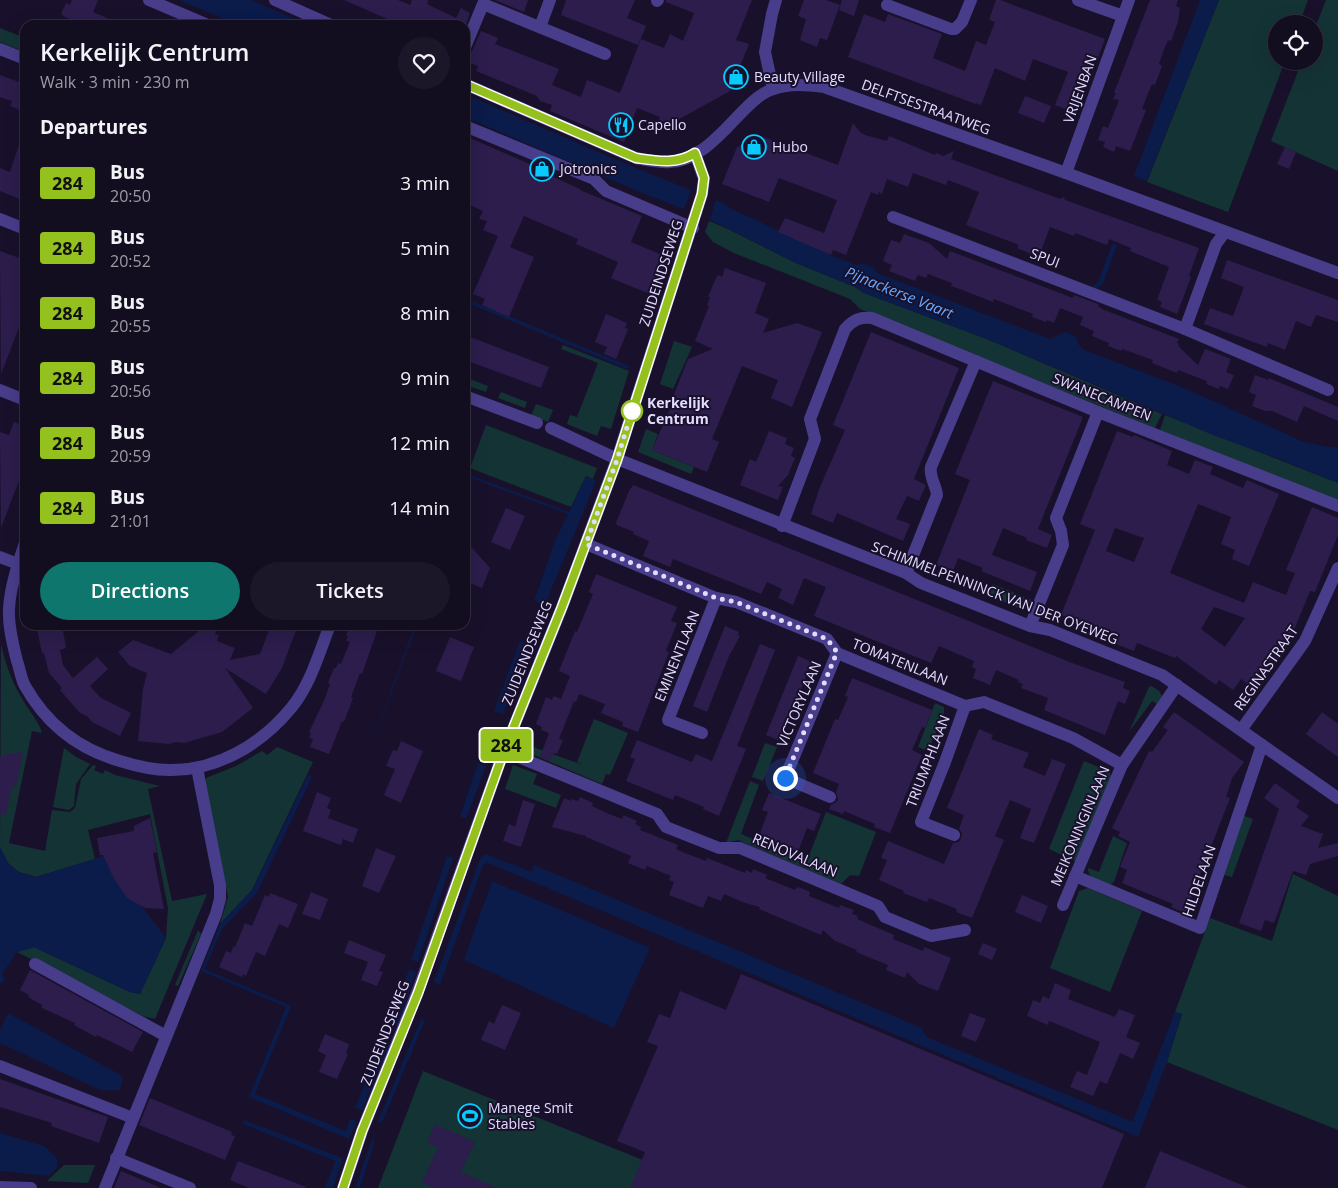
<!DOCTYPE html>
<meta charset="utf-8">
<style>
:root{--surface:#130d20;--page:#1c1629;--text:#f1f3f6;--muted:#9d9ca5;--line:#322d3e;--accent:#0f766e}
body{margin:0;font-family:"Open Sans",sans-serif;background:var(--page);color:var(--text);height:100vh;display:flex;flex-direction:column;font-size:19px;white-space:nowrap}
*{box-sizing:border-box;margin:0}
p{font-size:16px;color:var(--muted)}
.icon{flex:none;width:28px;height:28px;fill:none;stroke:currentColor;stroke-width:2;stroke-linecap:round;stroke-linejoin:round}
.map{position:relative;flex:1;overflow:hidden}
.side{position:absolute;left:20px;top:20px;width:450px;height:610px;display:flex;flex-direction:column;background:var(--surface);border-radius:15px;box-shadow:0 5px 20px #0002,0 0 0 1px var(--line)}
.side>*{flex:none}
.badge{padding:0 10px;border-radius:4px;font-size:18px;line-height:32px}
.buttons{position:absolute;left:1268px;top:15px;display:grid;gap:10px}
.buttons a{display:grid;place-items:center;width:55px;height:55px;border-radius:50%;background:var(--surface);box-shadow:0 5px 20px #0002,0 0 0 1px var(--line);font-size:25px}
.you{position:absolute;width:25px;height:25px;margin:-12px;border:4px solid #fff;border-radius:50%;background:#1a73e8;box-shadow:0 0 0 8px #1a73e833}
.map>.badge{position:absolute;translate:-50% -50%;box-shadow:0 0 0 2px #fff}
h2{padding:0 20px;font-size:19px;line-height:45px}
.round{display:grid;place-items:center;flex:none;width:52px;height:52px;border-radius:26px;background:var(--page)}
.summary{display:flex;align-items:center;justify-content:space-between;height:85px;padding:0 20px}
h1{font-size:24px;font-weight:600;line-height:38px}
.action{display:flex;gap:10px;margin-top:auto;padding:10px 20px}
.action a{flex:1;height:58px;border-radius:30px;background:var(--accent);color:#fff;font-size:20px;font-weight:600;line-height:58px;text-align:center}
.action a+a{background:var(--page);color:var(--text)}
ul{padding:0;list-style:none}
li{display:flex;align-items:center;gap:15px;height:65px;padding:0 20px}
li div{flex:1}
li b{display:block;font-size:19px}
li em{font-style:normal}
li .badge{min-width:55px;font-weight:700;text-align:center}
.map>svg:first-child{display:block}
</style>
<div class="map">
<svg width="1338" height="1188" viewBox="0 0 1338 1188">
<rect width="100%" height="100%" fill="#19112b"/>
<!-- green -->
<g fill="#143335">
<polygon points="1219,0 1308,0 1299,24 1276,24 1276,61 1285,61 1228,212 1147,182"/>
<polygon points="1326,0 1338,0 1338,171 1271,141 1302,61 1314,61 1314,31"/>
<polygon points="0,28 25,38 25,52 0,42"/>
<polygon points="709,221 726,228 796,263 855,287 864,293 987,339 1162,414 1155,428 860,309 850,299 734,253 713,242 705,232"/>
<polygon points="674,341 692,347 673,389 660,384"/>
<polygon points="563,345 629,371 611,429 601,426 597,436 567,424 570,415 577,417 598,363 561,349"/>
<polygon points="465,377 488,386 486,392 465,385"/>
<polygon points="501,392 527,402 525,408 498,398"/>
<polygon points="536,404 553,410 548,422 531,416"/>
<polygon points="1165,415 1338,483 1338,502 1160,430"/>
<polygon points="486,425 597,468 593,479 586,476 571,507 470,468"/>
<polygon points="646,429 658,434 652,450 694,467 691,474 638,452"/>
<polygon points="993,584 1034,601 1021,609 988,595"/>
<path d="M1,643C5,665 14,687 26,705C32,715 39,722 42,733L32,731L9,843L45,851L52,810L70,812L75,808L81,779L93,765L96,766L94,770L103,774L105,770L115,775L160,786L148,789L172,901L207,894L155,1019L143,1016L17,952L34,947L130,992L140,994L166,938L168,908L150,814L88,830L95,859L36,877L19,872L8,863L0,847Z"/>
<polygon points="1152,686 1160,692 1162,696 1157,704 1152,701 1129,732 1149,687"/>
<polygon points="935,703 944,707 944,713 928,751 918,747"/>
<polygon points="594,719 628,733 610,775 606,774 602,784 520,749 522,743 583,765 577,762"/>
<polygon points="765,743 777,747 763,781 752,777"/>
<polygon points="277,747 313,762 252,890 220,924 228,897 206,788 206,778 236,766 262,751 267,755"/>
<polygon points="64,748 76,757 90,764 76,784 74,806 69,810 53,807"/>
<polygon points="1084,761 1110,772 1111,778 1077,862 1049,849"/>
<polygon points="513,765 537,774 533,784 561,795 556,808 505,789"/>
<polygon points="750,781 759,785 741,834 807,861 826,812 876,832 859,876 850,875 841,884 738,840 726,843"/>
<polygon points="1242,815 1253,819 1232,877 1221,874"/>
<path d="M1113,836L1127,843L1114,882L1110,885C1101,881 1087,879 1088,868L1099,872Z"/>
<polygon points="1293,874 1338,896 1338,1130 1167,1062 1182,1014 1175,1012 1210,918 1272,941"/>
<polygon points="1088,888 1142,911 1110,992 1050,968 1079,891"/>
<polygon points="198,930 201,934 178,986 175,985"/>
<polygon points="423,1071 645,1161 634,1188 378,1188"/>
<polygon points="64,1165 95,1165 88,1183 47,1181"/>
</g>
<!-- water -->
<g fill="#0b1b4a">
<polygon points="179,0 251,0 308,25 238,25"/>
<polygon points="1200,0 1219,0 1147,181 1134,176"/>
<polygon points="465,94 619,161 718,201 734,210 835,257 856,265 863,263 874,268 877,273 1050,339 1065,332 1076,336 1078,344 1084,350 1184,388 1304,442 1329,447 1338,447 1338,483 1279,459 1213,435 987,339 864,293 855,287 796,263 709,219 640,192 465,117"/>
<polygon points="465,298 629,366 627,369 465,302"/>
<polygon points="465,473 569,512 586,476 596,481 545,605 534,601 554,543 568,514 465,476"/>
<polygon points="415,625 417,625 357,782"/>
<polygon points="520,641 529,644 503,714 494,711"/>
<polygon points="489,727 497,730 489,751 482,748"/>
<polygon points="478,763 486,766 466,819 460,816"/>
<polygon points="308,775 312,777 257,893 222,929 205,969 291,1006 255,1094 346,1131 350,1119 357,1121 349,1139 249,1097 286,1007 201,971 220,924 252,890"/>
<polygon points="0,847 8,863 19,872 36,877 104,856 166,938 140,994 130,992 34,947 17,952 2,974 5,980 0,984"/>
<polygon points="485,854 532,872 534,865 922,1028 925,1035 929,1038 1131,1121 1133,1121 1175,1012 1182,1014 1167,1062 1138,1137 486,862 483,865 440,985 434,982 480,859"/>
<polygon points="447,856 453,858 418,962 411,960"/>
<polygon points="492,881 650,948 614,1028 464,960"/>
<polygon points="409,969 416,972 397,1026 390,1023"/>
<polygon points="8,1013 121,1075 123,1080 120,1090 100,1090 0,1043 0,1030"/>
<polygon points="421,1019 425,1020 382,1123 378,1121"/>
<polygon points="382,1041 390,1044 362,1110 355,1108"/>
<polygon points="244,1120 343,1158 333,1188 325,1188 335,1161 243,1124"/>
<polygon points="0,1133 44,1146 57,1158 57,1168 48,1176 0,1171"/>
<polygon points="372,1139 375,1141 360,1188 355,1188"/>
</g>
<!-- pier -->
<polygon fill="#19112b" points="691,190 716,200 709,221 684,210"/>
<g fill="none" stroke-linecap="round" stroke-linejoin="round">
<!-- stream -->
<polyline stroke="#0b1b4a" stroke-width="5" points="1091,292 1101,282 1114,246"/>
</g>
<!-- building -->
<g fill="#2c1d4c" fill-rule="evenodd">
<polygon points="72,0 98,0 93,12 123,25 84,25 65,17 61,14 66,3 70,5"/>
<polygon points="344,0 398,0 410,5 412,0 428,0 427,4 456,18 461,8 470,13 466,25 401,25"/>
<polygon points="495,0 528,0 524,12"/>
<polygon points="566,0 635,0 627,18 646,26 638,45 561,15"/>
<polygon points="666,0 752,0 736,40 749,44 730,91 654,133 660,117 637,108 624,142 550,111 552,105 540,101 537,96 476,71 478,66 465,61 465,53 471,52 473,49 481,31 498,38 495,44 559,69 552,85 581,97 587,80 620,93 641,39 664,48 670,34 683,41 694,13 666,2"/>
<polygon points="804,0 826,0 840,5 827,40 820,38 817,47 800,40 806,19 798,16"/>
<polygon points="842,0 859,0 854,16 839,10"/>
<polygon points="996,0 1000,0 1105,39 1097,60 1092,58 1085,78 1080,76 1068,110 1055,105 1068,72 1033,59 1025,81 995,68 981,105 976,103 976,104 848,57 864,14 885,22 888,14 942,34 933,58 965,71 976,41 986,45 995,22 989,20"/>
<polygon points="1150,0 1178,0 1176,6 1180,8 1178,22 1171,41 1168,40 1163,52 1159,64 1162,66 1155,85 1152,84 1147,96 1142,109 1146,110 1130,151 1116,146 1114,152 1103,147 1105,142 1098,140 1103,126 1108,128 1119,100 1113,99 1116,93 1114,93"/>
<polygon points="24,69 25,69 25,112 10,106 12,101 0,97 0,75 19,82"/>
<polygon points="1025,96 1051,106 1044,123 1018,113"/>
<polygon points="853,123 860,132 865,135 887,141 889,136 935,155 936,153 943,156 954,151 951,159 1060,199 1064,197 1065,200 1199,248 1189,276 1191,277 1177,314 1160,307 1162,302 1157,300 1169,267 1130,251 1131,248 1109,239 1107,245 1075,233 1074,236 1050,227 1041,251 1033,248 1031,254 1017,248 1019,245 966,225 979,192 948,180 946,185 913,173 908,187 887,179 882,194 879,192 878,195 871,192 846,255 833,250 831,255 778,232 785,218 824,233 837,200 779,178 769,202 722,184 737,147 763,137 838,165"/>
<polygon points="23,133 25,134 25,201 0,191 0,168 10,172"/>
<polygon points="470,138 548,172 547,174 580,189 580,190 642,216 631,242 667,257 652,295 611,278 618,262 576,244 578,239 524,216 510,247 534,257 509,317 482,305 485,299 473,294 498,236 483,230 487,221 479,219 483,211 465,203 465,149"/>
<polygon points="1285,147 1296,152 1289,169 1277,164"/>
<polygon points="904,234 929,243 947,259 950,251 1073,298 1074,295 1098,304 1098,306 1102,309 1179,339 1177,343 1179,344 1178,346 1198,365 1205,349 1231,359 1226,372 1234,375 1228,389 1220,386 1219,389 1206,384 1207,381 1178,370 1177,373 1152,363 1153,360 1122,349 1121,351 1108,346 1109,343 1092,336 1094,331 1080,325 1083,317 1060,308 1054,323 1047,320 1046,322 1032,317 1033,314 994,299 993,302 965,291 951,286 952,283 928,274 926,278 918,275 915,281 889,271 892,265 883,261 891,240 900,243"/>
<polygon points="0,251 25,260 25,284 21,294 25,295 25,312 1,374"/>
<polygon points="1227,260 1338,300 1338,322 1316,315 1311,327 1296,321 1285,350 1268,343 1267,347 1204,324 1210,308 1233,316 1244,287 1221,278"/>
<polygon points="725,268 766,283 755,313 769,319 763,333 797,323 822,332 792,407 771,398 778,380 742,366 712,439 719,442 707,472 652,450 675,398 673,397 688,359 713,349 695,341 709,306 707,305 710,297 708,297 715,280 718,275 722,277"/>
<polygon points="606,314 627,323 625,328 628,329 616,359 604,354 607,347 595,342"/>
<polygon points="871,332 959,368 914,479 926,485 919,501 907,496 896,519 910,524 903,541 837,513 833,523 811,514 820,487 845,430 833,425"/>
<polygon points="465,335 549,367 541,388 465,360"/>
<polygon points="1255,375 1268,380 1269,378 1338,407 1338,421 1304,406 1297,422 1272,411 1265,411 1252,406 1256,395 1249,392"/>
<polygon points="993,381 1083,417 1038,529 1052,535 1047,548 1026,540 1027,538 1003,528 992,555 1037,572 1030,591 981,571 983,568 958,558 953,571 936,565 970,480 955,474"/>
<polygon points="14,422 25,426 25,465 1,528 0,432 9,435"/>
<polygon points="769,431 787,438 785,444 794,448 791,456 795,458 788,475 778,486 783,487 778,500 740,485 750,459 756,462"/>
<path d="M1117,431L1133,437L1134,435L1172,451L1167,465L1189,474L1195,460L1213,467L1210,474L1243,488L1247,480L1279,494L1249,566L1232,559L1235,550L1221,544L1231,517L1198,504L1170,573L1244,603L1253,582L1286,595L1295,573L1286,570L1312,507L1338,518V535L1315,592L1310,591L1288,645L1256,690L1241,679L1233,690L1219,680L1216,685L1176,656L1175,658L1137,643L1134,651L1108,641L1111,635L1061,615L1095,530L1080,524ZM1115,528L1144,538L1134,562L1106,551ZM1214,607L1245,618L1225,647L1201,629Z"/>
<polygon points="633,485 1072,663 1125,682 1123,688 1130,691 1125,704 1118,701 1105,735 1044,710 1048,698 1021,688 1023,684 1018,682 1019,680 996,670 990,685 973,678 976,669 972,667 974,661 939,646 931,663 814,616 826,587 804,578 793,605 778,598 782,589 767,582 761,594 673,559 670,567 643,556 649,541 633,534 634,532 617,525 616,523 629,491"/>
<polygon points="506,508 525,516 510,550 491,542"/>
<polygon points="465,540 490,568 482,588 465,581"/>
<polygon points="596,574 677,607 671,621 677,623 666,651 669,652 638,732 622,726 623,722 601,713 605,704 579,694 576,702 574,701 559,739 563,740 557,754 554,753 550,761 540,757 549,733 541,730 542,727 536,724 546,697 552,700 554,696 561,699 570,676 559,671 575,631 577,632 593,594 589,592"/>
<polygon points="36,625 62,625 66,648 60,650 63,665 72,677 73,678 97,657 108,669 90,686 101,698 131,713 120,736 92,722 87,716 80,713 60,690 62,688 49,673 44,653 42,653"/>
<polygon points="206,625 218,625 215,634 219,635 217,641 235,648 230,660 260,654 271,625 298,625 282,668 266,694 225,668 253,708 222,732 184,743 176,742 169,744 138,741 143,689 147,673 130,666 118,652 133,640 171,654"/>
<polygon points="350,625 379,625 362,674 360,673 351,697 353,698 344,722 342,721 329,754 310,747 313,739 309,738 311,733 309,732 324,701 330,684 328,683 334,668 336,668 338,663 341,664 350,642 346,641 348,636 346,635"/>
<polygon points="725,626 739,632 738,635 740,636 729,656 707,712 693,706"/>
<polygon points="450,637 474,647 461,681 436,671"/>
<polygon points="760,644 775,650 737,746 746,749 719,816 703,809 704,807 675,795 673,800 626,781 635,759 630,757 637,740 692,762 696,754 712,761"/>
<polygon points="798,656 812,662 780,741 766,735"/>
<polygon points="852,678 932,710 925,728 922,727 912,750 922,755 890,833 874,827 875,824 844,811 843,814 829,809 831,805 835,803 838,800 836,792 839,784 813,773 835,719 838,720 848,697 845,696"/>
<polygon points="1174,712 1244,762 1232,778 1226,797 1230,798 1185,913 1171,907 1173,904 1122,883 1127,870 1120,867 1130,842 1118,836 1120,832 1112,828 1149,751 1152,752 1168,730 1163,727"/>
<polygon points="1322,712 1338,724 1338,757 1306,734"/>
<polygon points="979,729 993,735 991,739 1029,753 1023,767 1045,776 1052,759 1066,764 1034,843 1020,838 1031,809 1010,800 995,836 1004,840 972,918 956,912 957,909 929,898 927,902 903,893 904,891 879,880 887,860 881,858 888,841 944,864 953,843 959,842 961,838 962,833 959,829 964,815 947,808"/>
<polygon points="401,741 423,751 401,803 384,795 395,769 386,766 393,750 397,751"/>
<polygon points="23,752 16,787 12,786 6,815 0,814 0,757 4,758 4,754"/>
<polygon points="1275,783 1300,801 1296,807 1309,816 1301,826 1323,834 1318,848 1338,843 1338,856 1310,864 1306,875 1293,871 1274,923 1265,920 1261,931 1239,923 1279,809 1264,798"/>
<polygon points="317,792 331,798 327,808 331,810 328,818 358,829 353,843 343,839 341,845 303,831"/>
<polygon points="769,793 821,814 814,831 807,828 798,852 778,844 776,847 765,842 766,839 759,836 768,812 762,810"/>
<polygon points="580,797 593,803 592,806 609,814 622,819 623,815 637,821 635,824 641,827 640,830 678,845 676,849 682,852 706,861 707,858 745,873 746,870 752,873 753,869 767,875 765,878 795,890 797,887 804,889 810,892 809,896 839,908 840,905 854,910 852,914 858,916 857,919 894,935 893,939 923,951 924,947 951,958 938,991 919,984 907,972 905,978 886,970 888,965 856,952 857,950 835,941 823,930 821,935 759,909 760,907 745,903 724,894 721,901 708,896 703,908 669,895 674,882 669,880 671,876 647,866 645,870 628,863 631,856 586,837 586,836 552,827 564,798 571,801 572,799 578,801"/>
<polygon points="523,800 535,804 521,847 503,841 509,824 515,827"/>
<polygon points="150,818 157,852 153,853 164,909 145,908 127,898 113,877 103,855 100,855 97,838 134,831 134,826"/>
<polygon points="376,848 396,856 379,893 362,886"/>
<polygon points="311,892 328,899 320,920 302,914"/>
<polygon points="270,893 298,904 288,928 279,924 265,956 256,952 246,976 243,974 242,977 219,967 226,951 231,953 233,947 235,947 245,923 252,926 265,895 269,897"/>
<polygon points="1022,895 1048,906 1041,923 1015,912"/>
<polygon points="349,940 386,955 379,971 383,972 377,986 361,980 368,962 344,953"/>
<polygon points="983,943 997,949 992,960 978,954"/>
<polygon points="30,970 143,1032 132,1052 97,1035 96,1037 74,1025 75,1023 42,1008 42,1005 28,997 29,995 20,990"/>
<polygon points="741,974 1124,1134 1102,1188 630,1188 645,1152 617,1141 658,1046 647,1042 659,1014 670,1018 680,991 726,1010"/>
<polygon points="1055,983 1071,990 1068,999 1115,1017 1119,1009 1135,1015 1126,1037 1140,1043 1133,1059 1120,1053 1107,1084 1100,1081 1093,1096 1070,1087 1077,1071 1087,1075 1100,1042 1049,1021 1048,1025 1027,1016 1033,1000 1040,1003 1043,996 1049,999"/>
<polygon points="502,1005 521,1013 505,1050 481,1040 489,1021 494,1024"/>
<polygon points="970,1013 986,1019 976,1042 961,1036"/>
<polygon points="325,1034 349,1044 346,1053 348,1054 337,1079 319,1072 326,1055 318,1051"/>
<polygon points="0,1079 108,1117 99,1143 51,1126 52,1123 0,1107"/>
<polygon points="150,1098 232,1132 231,1135 235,1136 225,1160 139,1125"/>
<polygon points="435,1124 475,1142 461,1172 497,1188 434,1188 422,1183 438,1147 427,1143"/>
<polygon points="1160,1151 1249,1188 1145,1188"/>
<polygon points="238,1161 306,1187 306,1188 249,1188 230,1180"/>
<polygon points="121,1171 161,1188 114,1188"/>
</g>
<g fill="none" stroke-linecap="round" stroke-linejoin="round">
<!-- minor -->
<g stroke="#483d8a" stroke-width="12">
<polyline points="149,0 208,25"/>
<polyline points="275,0 331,25"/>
<polyline points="1078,0 1123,16"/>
<polyline points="657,1 658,0"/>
<polyline points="887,5 951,29 955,29 962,22 971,0"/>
<polyline points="540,27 550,0"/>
<polyline points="466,45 483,4 605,54"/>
<polyline points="0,49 25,59"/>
<path d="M465,84L636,158C647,160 659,163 670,162C700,161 724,130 743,111C752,102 762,92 774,89C790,83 807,85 824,87L1066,173L1338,273"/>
<polyline points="773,89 765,52 772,14 776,0"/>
<polyline points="465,126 594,179 606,191 693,228"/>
<polyline points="1066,173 1129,0"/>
<polyline points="893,217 1185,329 1328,390"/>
<polyline points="0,219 25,229"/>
<polyline points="1185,329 1216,244 1225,232"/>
<polyline points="0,390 25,400"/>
<polyline points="465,396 537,423"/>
<polyline points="551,428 617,459 906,573 921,583 1030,626 1050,630 1162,675 1338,798"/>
<path d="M782,526L815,439L810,419L845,329C853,320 859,317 872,318L1098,412L1338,506"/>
<path d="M25,543C18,564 10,587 9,609C8,626 13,645 17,661C20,669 21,679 25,686C47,725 78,749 120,761C136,766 152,770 169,770C217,771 262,744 292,707C311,683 319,653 330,625"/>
<polyline points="586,544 716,598 736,602 827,639 837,653 965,706 984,702 1073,738 1122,765"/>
<polyline points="0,557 18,564"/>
<path d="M906,573L937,495C936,485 929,477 931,467L976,361"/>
<polyline points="1030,626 1063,545 1061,531 1056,518 1098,412"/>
<polyline points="1241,730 1305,641 1338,568"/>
<polyline points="702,733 668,720 716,598"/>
<polyline points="504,751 657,814 666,827 719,848 740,848 878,906 885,917 931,936 965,930"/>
<polyline points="830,797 785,778 837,653"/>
<polyline points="954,835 921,822 945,762 965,706"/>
<polyline points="1075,876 1200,928 1262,745"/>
<polyline points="1063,905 1122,765 1177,685"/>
<polyline points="35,964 166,1036"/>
<polyline points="0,1066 133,1118"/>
<polyline points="116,1158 190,1188"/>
<polyline points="0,1187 31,1188"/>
<polyline points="105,1188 216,914 220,899 220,885 197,768"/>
<polyline points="343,1188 362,1131 417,993 504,751 562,607 617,459 702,194 704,179 695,153"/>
</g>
</g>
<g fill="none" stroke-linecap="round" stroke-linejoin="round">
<!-- line casing -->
<g stroke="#fff" stroke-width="11">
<path id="line" d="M343,1188L362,1131L418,993L504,751L562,607L617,460L702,194L704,178L695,153C676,165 657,161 636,158L465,84"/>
</g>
<!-- line -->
<use href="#line" stroke="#95c11f" stroke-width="8"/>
<!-- walk -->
<polyline stroke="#e4dcff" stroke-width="5" stroke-dasharray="0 9" points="632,411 617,460 586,544 716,598 736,602 827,639 837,652 785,778"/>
</g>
<!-- icons -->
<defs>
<g id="shop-ring" transform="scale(1.25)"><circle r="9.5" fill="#19112b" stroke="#09cafe" stroke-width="1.5"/><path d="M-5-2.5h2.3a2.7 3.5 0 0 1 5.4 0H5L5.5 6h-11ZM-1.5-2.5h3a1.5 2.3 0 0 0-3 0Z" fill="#09cafe"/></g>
<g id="restaurant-ring" transform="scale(1.25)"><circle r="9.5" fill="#19112b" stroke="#09cafe" stroke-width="1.5"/><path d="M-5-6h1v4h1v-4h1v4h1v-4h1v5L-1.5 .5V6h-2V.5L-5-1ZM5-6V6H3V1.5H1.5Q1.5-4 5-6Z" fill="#09cafe"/></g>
<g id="stadium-ring" transform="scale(1.25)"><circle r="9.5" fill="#19112b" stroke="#09cafe" stroke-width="1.5"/><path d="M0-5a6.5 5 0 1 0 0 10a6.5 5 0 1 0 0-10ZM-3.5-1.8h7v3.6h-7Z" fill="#09cafe"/></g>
</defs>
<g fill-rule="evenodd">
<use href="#shop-ring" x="736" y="77"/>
<use href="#restaurant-ring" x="621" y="125"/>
<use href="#shop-ring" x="754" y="147"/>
<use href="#shop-ring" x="542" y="169"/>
<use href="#stadium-ring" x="470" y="1116"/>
</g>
<!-- markers -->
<circle fill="#fff" stroke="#95c11f" stroke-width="2.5" cx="632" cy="411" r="10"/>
<g text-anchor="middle" stroke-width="4" stroke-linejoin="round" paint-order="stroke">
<!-- poi labels -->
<g font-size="14" fill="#e4dcff" stroke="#19112b" text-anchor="start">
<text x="754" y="82">Beauty Village</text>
<text x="638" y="130">Capello</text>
<text x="772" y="152">Hubo</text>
<text x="560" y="174">Jotronics</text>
<text x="488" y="1113">Manege Smit<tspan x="488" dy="16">Stables</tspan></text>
</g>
<!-- street labels -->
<g font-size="14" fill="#e4dcff" stroke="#19112b">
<text transform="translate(1080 89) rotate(-70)" y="5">VRIJENBAN</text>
<text transform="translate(926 107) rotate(20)" y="5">DELFTSESTRAATWEG</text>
<text transform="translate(1045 258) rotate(21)" y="5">SPUI</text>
<text transform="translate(661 273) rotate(-72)" y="5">ZUIDEINDSEWEG</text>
<text transform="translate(1102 397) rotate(22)" y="5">SWANECAMPEN</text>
<text transform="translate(995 593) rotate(21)" y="5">SCHIMMELPENNINCK VAN DER OYEWEG</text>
<text transform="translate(527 653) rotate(-68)" y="5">ZUIDEINDSEWEG</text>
<text transform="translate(677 656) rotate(-68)" y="5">EMINENTLAAN</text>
<text transform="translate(900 662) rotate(22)" y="5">TOMATENLAAN</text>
<text transform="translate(1266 668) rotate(-55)" y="5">REGINASTRAAT</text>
<text transform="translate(799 704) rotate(-67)" y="5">VICTORYLAAN</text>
<text transform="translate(928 761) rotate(-69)" y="5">TRIUMPHLAAN</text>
<text transform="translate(1080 826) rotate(-67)" y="5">MEIKONINGINLAAN</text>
<text transform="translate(795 855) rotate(23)" y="5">RENOVALAAN</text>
<text transform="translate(1199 881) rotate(-71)" y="5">HILDELAAN</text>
<text transform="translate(385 1033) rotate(-69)" y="5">ZUIDEINDSEWEG</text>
</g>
<!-- stop labels -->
<g font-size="14" font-weight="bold" fill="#e4dcff" stroke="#19112b" text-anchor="start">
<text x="647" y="408">Kerkelijk<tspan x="647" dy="16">Centrum</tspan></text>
</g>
<!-- water labels -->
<g font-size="15" font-style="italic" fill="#6aa9fe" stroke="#19112b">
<text transform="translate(899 293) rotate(22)" y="5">Pijnackerse Vaart</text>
</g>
</g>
</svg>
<div class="buttons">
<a><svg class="icon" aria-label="locate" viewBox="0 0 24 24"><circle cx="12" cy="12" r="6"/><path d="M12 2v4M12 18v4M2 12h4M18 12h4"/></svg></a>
</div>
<div class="you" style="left:785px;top:778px"></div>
<b class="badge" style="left:506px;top:745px;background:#95c11f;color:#111">284</b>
<section class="side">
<div class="summary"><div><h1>Kerkelijk Centrum</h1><p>Walk · 3 min · 230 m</p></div><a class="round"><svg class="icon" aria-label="heart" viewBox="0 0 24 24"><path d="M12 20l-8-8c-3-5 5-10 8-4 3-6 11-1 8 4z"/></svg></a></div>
<h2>Departures</h2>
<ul>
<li><span class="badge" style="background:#95c11f;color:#111">284</span><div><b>Bus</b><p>20:50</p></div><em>3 min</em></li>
<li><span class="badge" style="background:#95c11f;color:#111">284</span><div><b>Bus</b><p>20:52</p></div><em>5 min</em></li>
<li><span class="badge" style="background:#95c11f;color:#111">284</span><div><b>Bus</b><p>20:55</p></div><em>8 min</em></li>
<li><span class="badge" style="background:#95c11f;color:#111">284</span><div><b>Bus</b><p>20:56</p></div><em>9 min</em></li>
<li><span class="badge" style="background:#95c11f;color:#111">284</span><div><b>Bus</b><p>20:59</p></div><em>12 min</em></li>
<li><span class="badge" style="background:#95c11f;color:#111">284</span><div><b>Bus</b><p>21:01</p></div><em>14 min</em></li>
</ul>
<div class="action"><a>Directions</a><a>Tickets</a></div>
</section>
</div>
